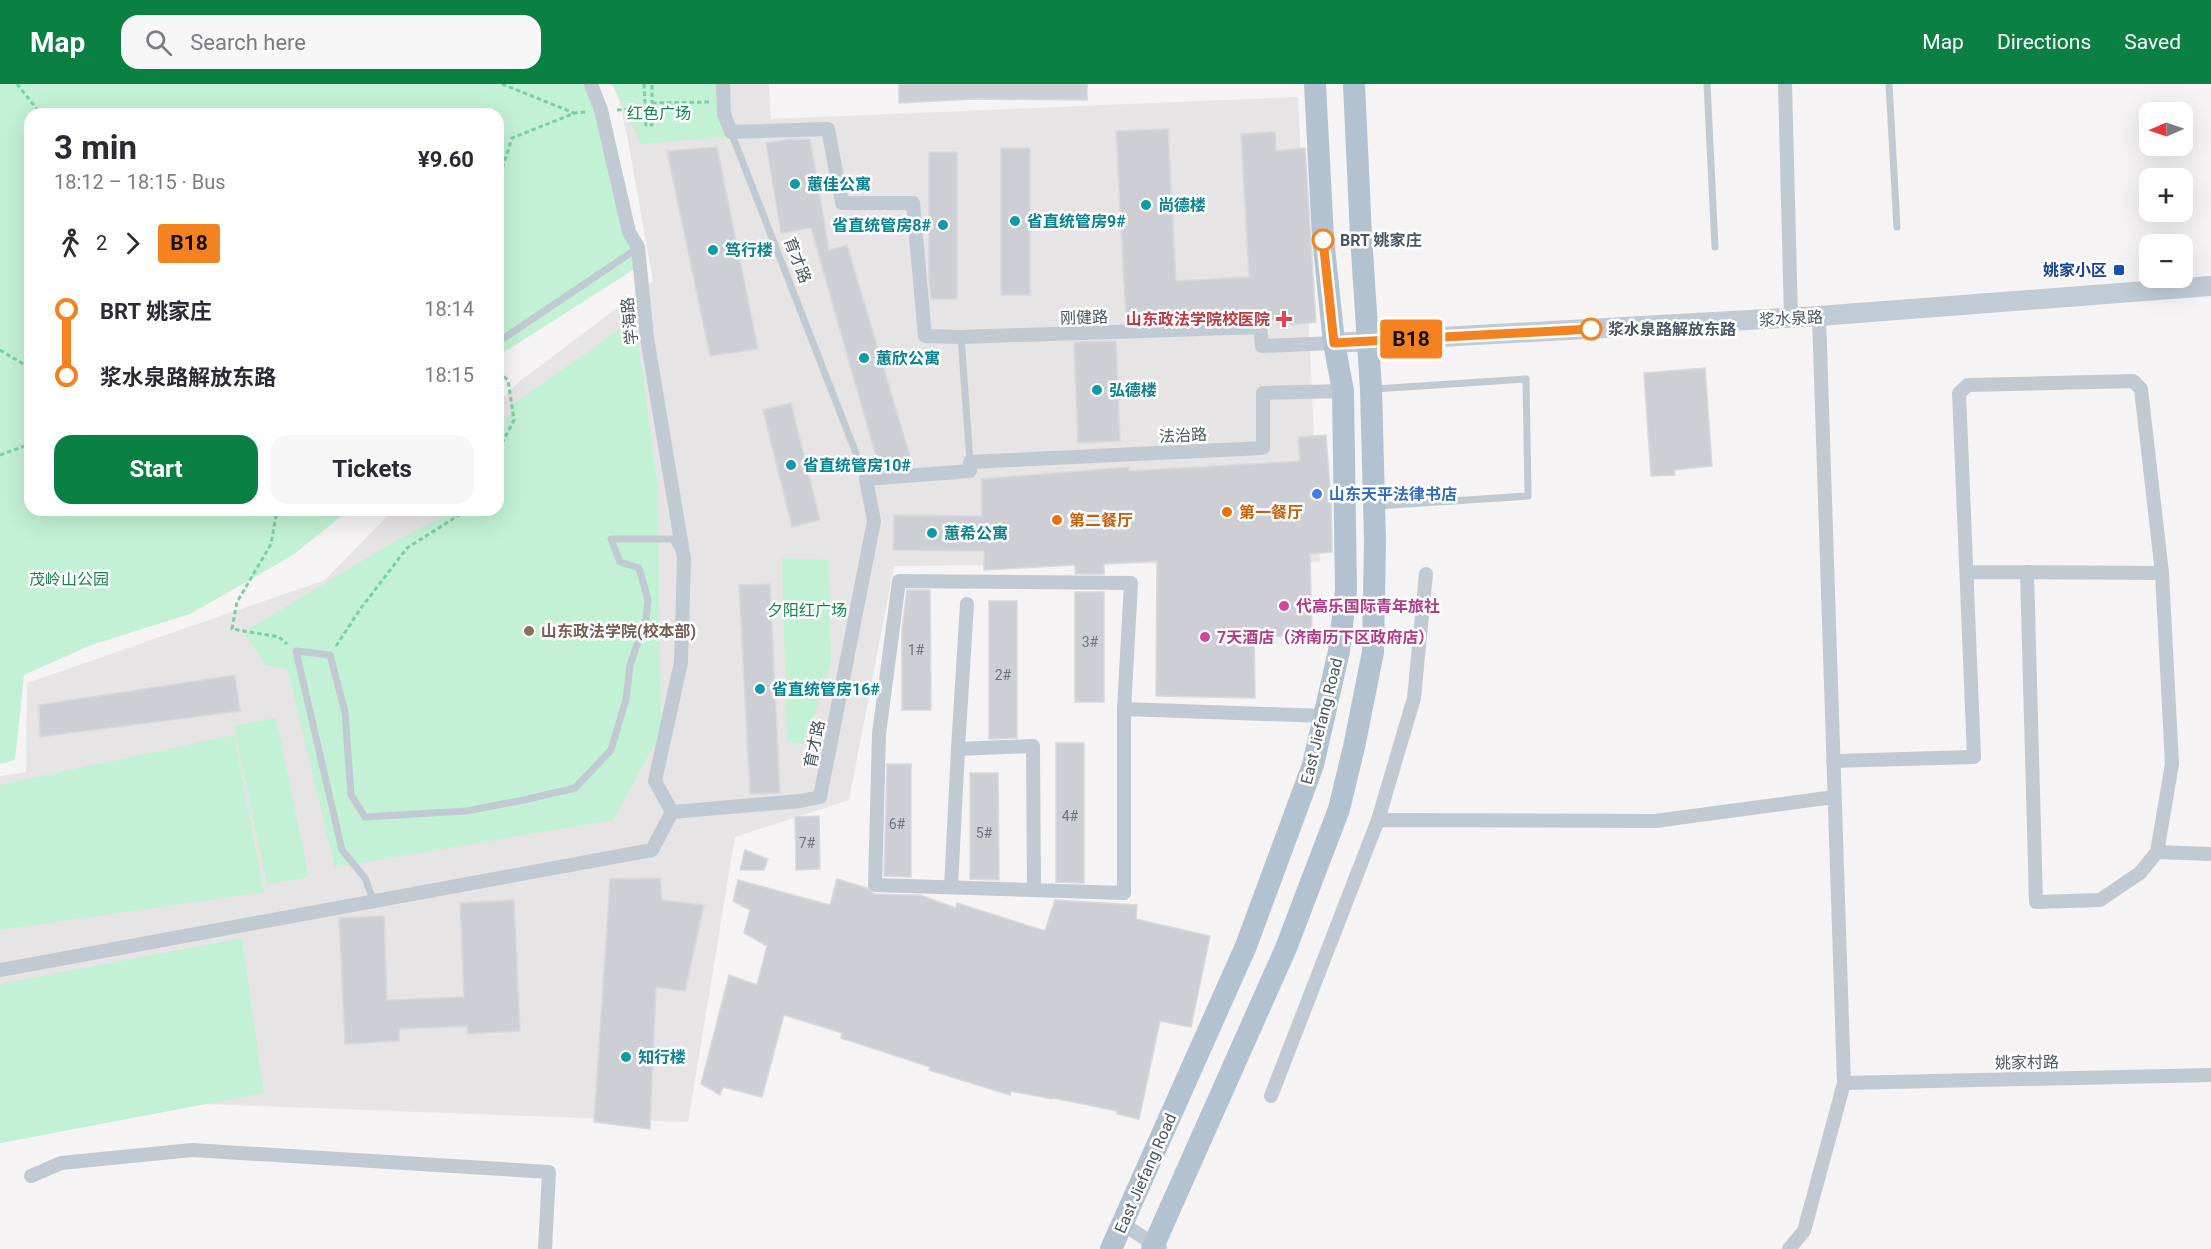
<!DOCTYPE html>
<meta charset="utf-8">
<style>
:root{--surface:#fff;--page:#f7f7f7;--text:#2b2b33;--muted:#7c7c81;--accent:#0b8043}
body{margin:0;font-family:Roboto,"Noto Sans SC",sans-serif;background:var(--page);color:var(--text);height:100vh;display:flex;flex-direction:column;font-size:22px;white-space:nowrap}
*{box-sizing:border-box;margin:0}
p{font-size:20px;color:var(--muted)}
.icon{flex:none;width:33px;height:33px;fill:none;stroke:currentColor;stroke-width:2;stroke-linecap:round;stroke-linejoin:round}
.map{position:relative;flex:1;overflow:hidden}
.details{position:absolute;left:24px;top:24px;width:480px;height:408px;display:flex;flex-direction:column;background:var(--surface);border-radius:18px;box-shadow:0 6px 24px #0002}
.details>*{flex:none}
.badge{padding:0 12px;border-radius:4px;font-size:21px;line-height:39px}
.needle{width:39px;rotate:268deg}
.tools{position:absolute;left:2139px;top:18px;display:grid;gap:12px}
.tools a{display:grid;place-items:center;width:54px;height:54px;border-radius:12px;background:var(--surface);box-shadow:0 6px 24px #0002;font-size:30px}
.map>.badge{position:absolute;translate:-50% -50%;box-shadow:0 0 0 3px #fff}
.legs{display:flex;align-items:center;gap:9px;height:66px;padding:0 30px;font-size:20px}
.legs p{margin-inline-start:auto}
.summary{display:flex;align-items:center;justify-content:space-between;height:102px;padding:0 30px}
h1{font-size:33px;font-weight:700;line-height:45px}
.button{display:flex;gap:12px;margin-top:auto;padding:12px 30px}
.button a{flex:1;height:69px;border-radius:18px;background:var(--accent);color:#fff;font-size:24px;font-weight:700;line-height:69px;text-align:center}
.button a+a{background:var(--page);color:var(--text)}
ul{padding:0 30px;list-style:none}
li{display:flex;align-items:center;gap:21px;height:66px;font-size:22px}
li i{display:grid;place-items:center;width:9px;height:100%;margin:0 8px;background:currentColor}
li i::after{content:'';width:15px;height:15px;margin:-8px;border:4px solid;border-radius:50%;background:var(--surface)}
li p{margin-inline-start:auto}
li:first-child i{background:linear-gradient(#0000 50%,currentColor 0)}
li:last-child i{background:linear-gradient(currentColor 50%,#0000 0)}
header{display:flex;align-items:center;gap:36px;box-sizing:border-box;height:84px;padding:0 30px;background:var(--accent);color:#fff}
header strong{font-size:28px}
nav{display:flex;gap:33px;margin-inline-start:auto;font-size:21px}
.search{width:420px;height:54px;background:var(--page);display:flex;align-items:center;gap:15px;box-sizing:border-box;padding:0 21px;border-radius:18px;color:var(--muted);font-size:22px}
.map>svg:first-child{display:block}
</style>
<header>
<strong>Map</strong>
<div class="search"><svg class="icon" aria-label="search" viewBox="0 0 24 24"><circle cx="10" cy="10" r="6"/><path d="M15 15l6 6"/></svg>Search here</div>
<nav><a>Map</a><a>Directions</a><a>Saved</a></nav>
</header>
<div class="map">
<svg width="2211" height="1165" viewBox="0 0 2211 1165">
<rect width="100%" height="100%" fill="#f5f3f3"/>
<!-- education -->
<polygon fill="#e6e4e5" points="616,0 769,0 771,35 1298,13 1320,478 894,482 849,716 735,753 688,1038 205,1020 0,1059 0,692 26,688 27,599 325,496 393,426 498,426 498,319 520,297 653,197 629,62"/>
<!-- green -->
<g fill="#c3f1d5">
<polygon points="0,0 587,0 644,179 498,272 498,30 30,30 30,426 349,426 293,471 190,530 91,561 24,591 15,676 0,680"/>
<polygon points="612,0 720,0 725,53 641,60"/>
<polygon points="635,235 658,402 661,649 613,736 335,783 287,585 265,581 244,548 395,457 456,426 498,426 498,351 516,318"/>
<polygon points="782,474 829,476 831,577 805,660 787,658"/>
<polygon points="276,634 309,793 267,801 234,642"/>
<polygon points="234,651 264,808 0,846 0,701"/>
<polygon points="242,854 264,1009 0,1059 0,900"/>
</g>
<!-- building -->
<g fill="#cdcfd5" stroke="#d7d9de" stroke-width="1.5">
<polygon points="899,0 1087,0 1087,16 974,15 899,19"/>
<polygon points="1168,45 1176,197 1249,193 1241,50 1275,48 1276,67 1305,64 1316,238 1291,241 1290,235 1265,236 1260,234 1126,238 1116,47"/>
<polygon points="790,55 810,55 829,166 847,161 912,379 879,383 811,144 781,149 766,59"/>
<polygon points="717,63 758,265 710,272 667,67"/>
<rect x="1001" y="64" width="29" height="147"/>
<polygon points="929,68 957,68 957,215 931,215 929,192"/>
<polygon points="1116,257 1120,357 1078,359 1074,258"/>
<polygon points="1705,284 1712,382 1674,386 1675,391 1651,392 1644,289"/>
<polygon points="791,319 820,436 792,443 763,326"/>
<polygon points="1326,351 1331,416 1332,468 1310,470 1312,552 1254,553 1255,614 1156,612 1157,477 1104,480 1104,490 1075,490 1075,481 984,486 984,467 893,466 894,431 982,432 981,395 1129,383 1129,387 1300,377 1298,353"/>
<polygon points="770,500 780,709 750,710 739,501"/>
<polygon points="907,506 930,506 931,626 902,626 902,545"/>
<rect x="1075" y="508" width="29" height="110"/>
<polygon points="989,517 1017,517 1017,654 989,655"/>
<polygon points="235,591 240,627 40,653 39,621"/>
<polygon points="1056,659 1084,659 1084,799 1056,798"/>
<polygon points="887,680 911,680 911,793 884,792"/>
<polygon points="970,689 998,689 999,796 970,795"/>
<polygon points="819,732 820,785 796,786 795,733"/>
<polygon points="745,766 768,775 764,786 740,786"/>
<polygon points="660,794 662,816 704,821 685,907 656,903 650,1045 594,1038 610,795"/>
<polygon points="837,795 867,804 874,810 920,811 956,824 957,819 1045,847 1055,816 1137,821 1136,835 1210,852 1191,943 1160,937 1139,1035 1117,1030 1117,1027 1053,1014 1052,1015 1011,1007 1010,1011 929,986 930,983 841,954 842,949 784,931 762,1013 723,1003 720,1011 701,1000 729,891 757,901 767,862 744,849 750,826 733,817 738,796 830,821"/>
<polygon points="514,816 520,947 468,950 467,942 399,945 399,957 345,960 339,834 384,832 387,916 464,913 460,819"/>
</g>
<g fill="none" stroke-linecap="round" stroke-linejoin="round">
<!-- path -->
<g stroke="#7ad0a6" stroke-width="3" stroke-dasharray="4.5 3" stroke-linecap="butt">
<polyline points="17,0 41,30"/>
<polyline points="502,0 574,29"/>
<polyline points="644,0 646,41 652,41 652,0"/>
<polyline points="652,19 710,18"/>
<polyline points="617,26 644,24"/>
<polyline points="498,90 502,85 512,54 575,29 586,28"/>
<polyline points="0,266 30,284"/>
<polyline points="498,288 508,296 514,336 498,367"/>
<polyline points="0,371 30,360"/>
<polyline points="270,426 276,431 271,460 237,518 232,545 279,553 287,560"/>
<polyline points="336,562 361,524 407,464 467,426"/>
</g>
<!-- lane -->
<g stroke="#c1cad2" stroke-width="7">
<polyline points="1707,0 1715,163"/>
<polyline points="1889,0 1897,143"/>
<polyline points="731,48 866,395"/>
<polyline points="961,253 970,378"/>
<polyline points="498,258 638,164"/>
<polyline points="1375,305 1526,295 1528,412 1377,422"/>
<polyline points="374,818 365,794 342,766 296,567 330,571 345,628 351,711 365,733 466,727 524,716 575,704 611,666 626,615 630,581 646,535 648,516 639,484 620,478 611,455 673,455 678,465"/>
</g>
<!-- street -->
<g stroke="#c1cad2" stroke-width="14">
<polyline points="723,0 724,30 731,48 828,45 842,119 913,119 925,252 961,253 1260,243 1262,262 1334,259"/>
<polyline points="1785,0 1791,234"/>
<polyline points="970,378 1263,364 1263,309 1343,307"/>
<polyline points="2027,488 2036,818 2100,816 2140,789 2157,768 2211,770"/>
<polygon points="899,497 1131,499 1124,625 1124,809 875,801 879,650"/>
<polyline points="967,520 958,665 1033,662 1034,806"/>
<polyline points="1124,625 1324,632"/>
<polyline points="1833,677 1974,673 1959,309 1968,301 2133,297 2141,305 2162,489 1966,488"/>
<polyline points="672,728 800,717 820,713 874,437 866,395 970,387"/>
<polyline points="1378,736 1414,614 1426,490"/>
<polyline points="2157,768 2172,680 2162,489"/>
<polyline points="951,803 958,665"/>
<polyline points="0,886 652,766 672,728 655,697 681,578 684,475 647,254 638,163 629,148 601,26 591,0"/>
<polyline points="1844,999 2211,991"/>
<polyline points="1271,1012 1378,736 1655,737 1834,713"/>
<polyline points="31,1092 61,1079 192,1066 549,1088 545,1165"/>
<polyline points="1121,1139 1160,1164"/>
<polyline points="1789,1165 1804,1147 1844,999 1819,232"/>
</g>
<!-- secondary -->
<polyline stroke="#c1cbd6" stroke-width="20" points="1334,259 1819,232 2211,202"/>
<!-- primary -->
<g stroke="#b3c2d1" stroke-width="22">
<polyline points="1111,1165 1246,862 1313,681 1339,567 1346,506 1343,307 1334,259 1323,154 1315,0"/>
<polyline points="1152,1165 1286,864 1339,725 1354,663 1373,568 1375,456 1371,305 1361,152 1354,0"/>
</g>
</g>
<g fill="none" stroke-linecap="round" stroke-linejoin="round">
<!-- line-1 casing -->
<g stroke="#fff" stroke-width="14">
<polyline id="line-1" points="1323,156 1334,259 1591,245"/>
</g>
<!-- line-1 -->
<use href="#line-1" stroke="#f58220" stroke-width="9"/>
</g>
<!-- markers -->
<g fill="#0f9aa8" stroke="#fff" stroke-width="2">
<circle cx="795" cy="100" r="6"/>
<circle cx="1146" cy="121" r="6"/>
<circle cx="1015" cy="137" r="6"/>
<circle cx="943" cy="141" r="6"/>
<circle cx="713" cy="166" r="6"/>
<circle cx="864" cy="274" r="6"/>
<circle cx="1097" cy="306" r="6"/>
<circle cx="791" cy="381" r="6"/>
<circle cx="932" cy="449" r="6"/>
<circle cx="760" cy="605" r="6"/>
<circle cx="626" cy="973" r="6"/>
</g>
<g fill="#fff" stroke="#f58220" stroke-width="3">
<circle cx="1323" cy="156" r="10"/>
<circle cx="1591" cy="245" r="10"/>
</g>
<rect fill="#1a4fb4" stroke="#fff" stroke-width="2" x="2113" y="180" width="12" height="12" rx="3"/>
<path fill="#e0444e" stroke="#fff" stroke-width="2" d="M1281 226h6v6h6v6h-6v6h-6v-6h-6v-6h6z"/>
<circle fill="#3f7fe0" stroke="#fff" stroke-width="2" cx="1317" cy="410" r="6"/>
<g fill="#e8710a" stroke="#fff" stroke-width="2">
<circle cx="1227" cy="428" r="6"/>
<circle cx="1057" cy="436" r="6"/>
</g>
<g fill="#d1479c" stroke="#fff" stroke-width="2">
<circle cx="1284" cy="522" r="6"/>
<circle cx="1205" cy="553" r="6"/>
</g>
<circle fill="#8d6e63" stroke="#fff" stroke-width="2" cx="529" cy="547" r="6"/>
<g text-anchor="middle" stroke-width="5" stroke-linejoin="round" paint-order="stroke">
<!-- number labels -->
<g font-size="14" fill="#6b747e">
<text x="1090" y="563">3#</text>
<text x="916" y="571">1#</text>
<text x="1003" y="596">2#</text>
<text x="1070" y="737">4#</text>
<text x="897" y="745">6#</text>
<text x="984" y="754">5#</text>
<text x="807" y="764">7#</text>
</g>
<!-- park labels -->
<g font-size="16" fill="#17864f" stroke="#fff">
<text x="659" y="35">红色广场</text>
<text x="69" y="501">茂岭山公园</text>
<text x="807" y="532">夕阳红广场</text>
</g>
<!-- culture labels -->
<g font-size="16" font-weight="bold" fill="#0d838f" stroke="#fff" text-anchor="start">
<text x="807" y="106">蕙佳公寓</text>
<text x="1158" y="127">尚德楼</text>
<text x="1027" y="143">省直统管房9#</text>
<text x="931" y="147" text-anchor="end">省直统管房8#</text>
<text x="725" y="172">笃行楼</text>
<text x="876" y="280">蕙欣公寓</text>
<text x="1109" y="312">弘德楼</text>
<text x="803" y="387">省直统管房10#</text>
<text x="944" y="455">蕙希公寓</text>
<text x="772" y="611">省直统管房16#</text>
<text x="638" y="979">知行楼</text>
</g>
<!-- stop labels -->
<g font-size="16" font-weight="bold" fill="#4a5661" stroke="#fff" text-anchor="start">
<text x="1340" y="162">BRT 姚家庄</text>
<text x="1608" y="251">浆水泉路解放东路</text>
</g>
<!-- street labels -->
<g font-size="16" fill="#4a5661" stroke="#fff">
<text transform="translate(798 176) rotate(69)" y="6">育才路</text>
<text transform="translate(1084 233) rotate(-2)" y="6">刚健路</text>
<text transform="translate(1791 234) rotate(-3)" y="6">浆水泉路</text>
<text transform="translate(629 237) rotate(-96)" y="6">学海路</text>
<text transform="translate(1183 351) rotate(-3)" y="6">法治路</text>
<text transform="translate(1321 637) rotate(-76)" y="6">East Jiefang Road</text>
<text transform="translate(814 660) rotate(-79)" y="6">育才路</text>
<text transform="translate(2027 978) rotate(-1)" y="6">姚家村路</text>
<text transform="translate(1145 1089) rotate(-66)" y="6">East Jiefang Road</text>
</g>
<!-- transit labels -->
<g font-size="16" font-weight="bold" fill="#164399" stroke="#fff" text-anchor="end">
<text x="2107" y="192">姚家小区</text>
</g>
<!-- health labels -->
<g font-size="16" font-weight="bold" fill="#be3a42" stroke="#fff" text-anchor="end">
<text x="1270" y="241">山东政法学院校医院</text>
</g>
<!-- shop labels -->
<g font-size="16" font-weight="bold" fill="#366cbe" stroke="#fff" text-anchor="start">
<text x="1329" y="416">山东天平法律书店</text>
</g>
<!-- food labels -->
<g font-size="16" font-weight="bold" fill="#c56008" stroke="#fff" text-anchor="start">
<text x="1239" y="434">第一餐厅</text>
<text x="1069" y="442">第二餐厅</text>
</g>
<!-- hotel labels -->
<g font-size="16" font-weight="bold" fill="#b23c85" stroke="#fff" text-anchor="start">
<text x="1296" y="528">代高乐国际青年旅社</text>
<text x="1217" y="559">7天酒店（济南历下区政府店）</text>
</g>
<!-- education labels -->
<g font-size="16" font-weight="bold" fill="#785e54" stroke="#fff" text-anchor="start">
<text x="541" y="553">山东政法学院(校本部)</text>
</g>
</g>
</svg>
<div class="tools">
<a><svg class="needle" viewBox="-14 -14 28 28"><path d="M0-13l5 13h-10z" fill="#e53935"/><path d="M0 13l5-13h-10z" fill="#7c7c81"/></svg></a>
<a>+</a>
<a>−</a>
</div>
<b class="badge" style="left:1411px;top:255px;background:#f58220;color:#111">B18</b>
<section class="details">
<div class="summary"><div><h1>3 min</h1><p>18:12 – 18:15 · Bus</p></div><b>¥9.60</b></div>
<div class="legs"><svg class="icon" aria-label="walk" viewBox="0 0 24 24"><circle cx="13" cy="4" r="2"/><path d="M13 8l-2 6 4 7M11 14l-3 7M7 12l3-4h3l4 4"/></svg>2<svg class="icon" aria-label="forward" viewBox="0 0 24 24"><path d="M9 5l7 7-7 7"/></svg><b class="badge" style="background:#f58220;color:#111">B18</b></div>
<ul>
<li><i style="color:#f58220"></i><b>BRT 姚家庄</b><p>18:14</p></li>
<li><i style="color:#f58220"></i><b>浆水泉路解放东路</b><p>18:15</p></li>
</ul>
<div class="button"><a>Start</a><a>Tickets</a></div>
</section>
</div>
